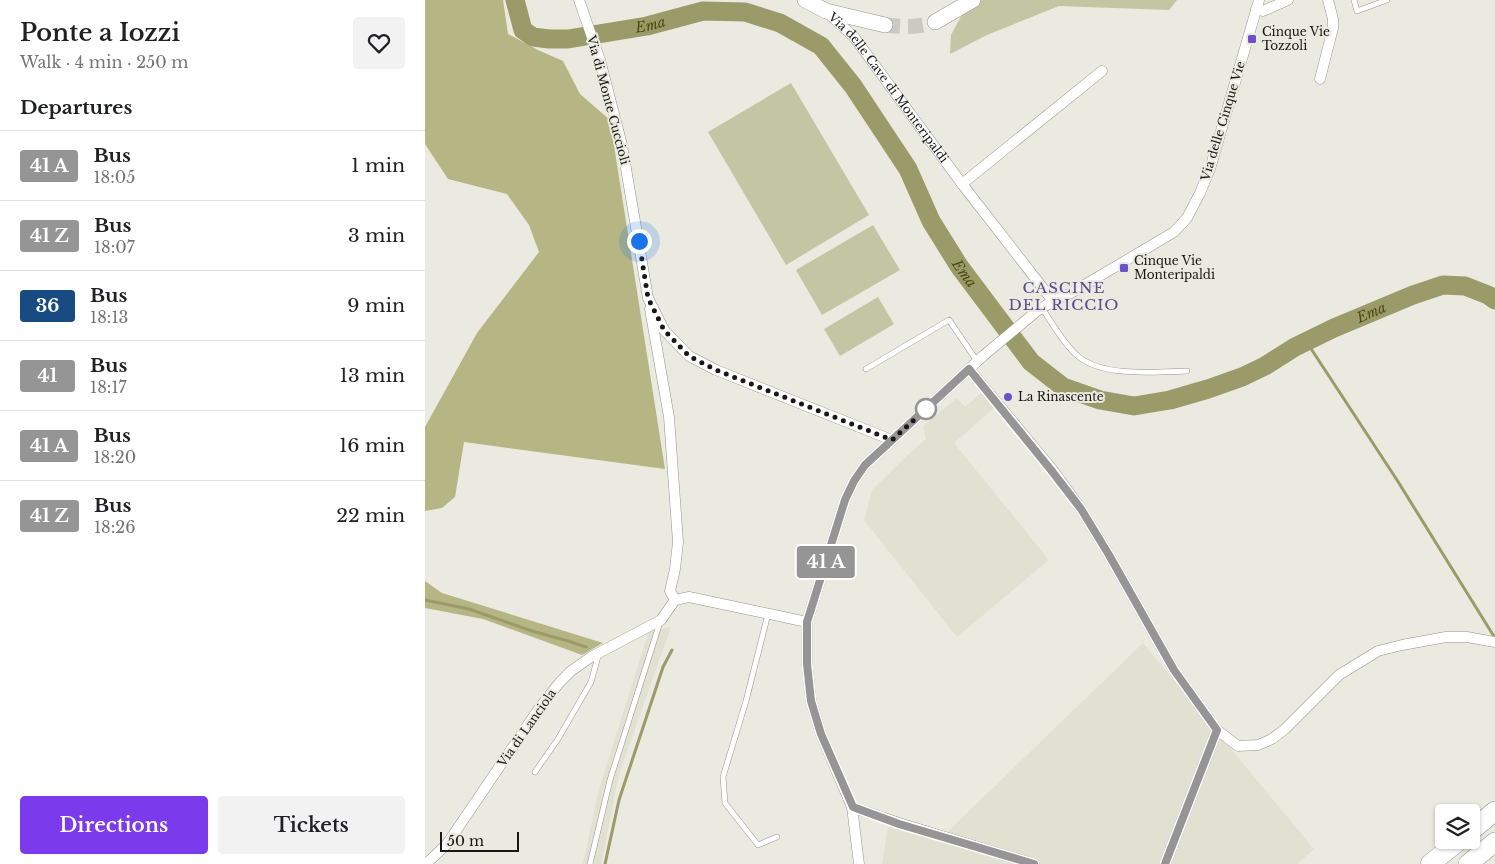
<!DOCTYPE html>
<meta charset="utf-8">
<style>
:root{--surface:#fff;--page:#f2f2f2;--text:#202124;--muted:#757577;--line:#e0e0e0;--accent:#7c3aed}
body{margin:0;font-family:"Libre Baskerville",serif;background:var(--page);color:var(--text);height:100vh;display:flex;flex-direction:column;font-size:19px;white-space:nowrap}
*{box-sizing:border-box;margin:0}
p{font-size:16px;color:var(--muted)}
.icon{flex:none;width:28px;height:28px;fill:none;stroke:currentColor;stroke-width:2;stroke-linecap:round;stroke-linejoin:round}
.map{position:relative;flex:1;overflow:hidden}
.side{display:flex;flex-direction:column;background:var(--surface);width:425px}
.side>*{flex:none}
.badge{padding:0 10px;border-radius:4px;font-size:18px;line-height:32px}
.buttons{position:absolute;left:1010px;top:804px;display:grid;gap:10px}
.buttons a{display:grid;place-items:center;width:45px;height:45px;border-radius:5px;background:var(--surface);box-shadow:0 1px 4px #0004;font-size:25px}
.scale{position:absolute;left:15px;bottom:12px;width:79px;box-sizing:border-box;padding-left:5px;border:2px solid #171814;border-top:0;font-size:14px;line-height:18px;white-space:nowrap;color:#171814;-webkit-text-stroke:4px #eaeae1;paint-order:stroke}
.you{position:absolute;width:25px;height:25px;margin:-12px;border:4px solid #fff;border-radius:50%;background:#1a73e8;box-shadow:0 0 0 8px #1a73e833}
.map>.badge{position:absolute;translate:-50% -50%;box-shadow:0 0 0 2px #fff}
h2{padding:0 20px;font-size:19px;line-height:45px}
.round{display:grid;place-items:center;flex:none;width:52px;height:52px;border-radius:5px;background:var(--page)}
.overview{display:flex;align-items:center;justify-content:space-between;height:85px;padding:0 20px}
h1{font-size:24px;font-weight:600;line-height:38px}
.primary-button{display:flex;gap:10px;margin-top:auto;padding:10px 20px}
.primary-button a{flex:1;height:58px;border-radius:5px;background:var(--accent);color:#fff;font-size:20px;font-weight:600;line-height:58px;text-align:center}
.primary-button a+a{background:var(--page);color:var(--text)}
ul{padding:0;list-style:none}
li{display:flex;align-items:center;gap:15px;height:70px;padding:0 20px;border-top:1px solid var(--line)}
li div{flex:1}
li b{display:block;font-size:19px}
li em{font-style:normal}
li .badge{min-width:55px;font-weight:700;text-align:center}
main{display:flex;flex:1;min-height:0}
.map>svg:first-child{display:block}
</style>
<main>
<section class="side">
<div class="overview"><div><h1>Ponte a Iozzi</h1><p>Walk · 4 min · 250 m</p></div><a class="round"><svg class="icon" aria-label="heart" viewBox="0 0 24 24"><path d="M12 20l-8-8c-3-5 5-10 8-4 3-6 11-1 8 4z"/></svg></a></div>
<h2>Departures</h2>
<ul>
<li><span class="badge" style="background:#969595;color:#fff">41 A</span><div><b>Bus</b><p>18:05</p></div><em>1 min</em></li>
<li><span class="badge" style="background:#969595;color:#fff">41 Z</span><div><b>Bus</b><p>18:07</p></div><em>3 min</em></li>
<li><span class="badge" style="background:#184b81;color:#fff">36</span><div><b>Bus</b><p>18:13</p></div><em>9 min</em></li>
<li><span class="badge" style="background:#969595;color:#fff">41</span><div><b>Bus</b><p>18:17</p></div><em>13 min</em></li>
<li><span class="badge" style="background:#969595;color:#fff">41 A</span><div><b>Bus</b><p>18:20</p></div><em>16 min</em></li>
<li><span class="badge" style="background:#969595;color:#fff">41 Z</span><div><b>Bus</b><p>18:26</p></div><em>22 min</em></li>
</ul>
<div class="primary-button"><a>Directions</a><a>Tickets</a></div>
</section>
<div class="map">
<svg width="1070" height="864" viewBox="0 0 1070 864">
<rect width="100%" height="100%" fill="#eaeae1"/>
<!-- built -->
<g fill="#e0e1d0">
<polygon points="556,393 569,408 529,443 624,560 532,637 439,520 447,490 487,451 501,439 498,426 532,398 540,407"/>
<polygon points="246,627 194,774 176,864 158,864 174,789 224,631"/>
<polygon points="718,643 889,849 872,864 457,864 463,827 514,840"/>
</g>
<!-- green -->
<g fill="#c4c5a3">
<polygon points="545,0 752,0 744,10 634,6 562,35 525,54 526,35"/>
<polygon points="366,83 444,215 361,265 283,132"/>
<polygon points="448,225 475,270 397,315 371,270"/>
<polygon points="453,297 469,324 415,356 399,329"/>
</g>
<!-- forest -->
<g fill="#b5b683">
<polygon points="0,0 78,0 83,34 113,50 138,61 155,94 185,120 240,469 39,442 30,497 17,508 0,511 0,427 52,333 114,252 104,225 82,194 23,179 0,144"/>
<polygon points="0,581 17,593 178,643 157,655 58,619 0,608"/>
</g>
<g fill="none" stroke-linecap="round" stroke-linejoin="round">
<!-- stream -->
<g stroke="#9a9b69" stroke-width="3">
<polyline points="881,341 972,480 1070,638"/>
<polyline points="0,600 44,609 107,631 143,641 161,647"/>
<polyline points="180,864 194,800 238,667 247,650"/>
</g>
<!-- river -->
<path stroke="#9a9b69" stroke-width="19" id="s1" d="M90,0L98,30L108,37L124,39H143L222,26L278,11L320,12L355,23L396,46L428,86L483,169L506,221L534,266L606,362L638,387L675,400L709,406L745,400L783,389L817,377L840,366L870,347L909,328L988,295L1018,285L1040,286L1063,295L1070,300"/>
<!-- secondary-tunnel -->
<path stroke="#cacac2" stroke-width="15" stroke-dasharray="15 8" stroke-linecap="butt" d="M460,25C478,27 493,28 510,22"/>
<!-- lane casing -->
<g stroke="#95958d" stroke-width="6">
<g id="lane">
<polyline points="929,0 932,11 962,0"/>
<path d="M617,308C627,323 640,346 654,357C679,377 731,372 762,371"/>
<polyline points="441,369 524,320 552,361"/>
<polyline points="343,614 321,701 298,777 300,803 333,845 352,837"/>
<polyline points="110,772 133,739 166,682 174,653"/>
<polyline points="165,864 185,780 235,622"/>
</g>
</g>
<!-- street casing -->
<g stroke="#95958d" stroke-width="11">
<g id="street">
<polyline points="154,0 175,60 197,145 223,298 239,330 264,356 291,370 467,440"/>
<polyline points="831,9 838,11 863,0"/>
<path id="s2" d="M404,14L429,37L537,184L628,301"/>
<polyline points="895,79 908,28 908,19 903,0"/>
<polyline points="537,184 677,71"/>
<polyline points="225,309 244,417 253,542 250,569 245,591 250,600"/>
<polyline points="544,369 627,469 656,509 684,555 749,670 792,730 813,746 833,745 847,739 860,729 914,675 953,651 977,645 1021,637 1042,637 1070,642"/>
<polyline points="427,807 474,823 609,864"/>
<polyline points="1,864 22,844 115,707 135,682 146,671 166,657 236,620 250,600 264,597 382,622"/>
<polyline points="434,864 427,807 396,734 386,701 382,664 382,622 420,500 429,481 440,465 558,356 612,311 628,301 646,293 749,232 762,218 775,193 785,169 834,0"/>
<polyline points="740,864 792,730"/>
</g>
</g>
<!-- secondary casing -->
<g stroke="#95958d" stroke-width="16">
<g id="secondary">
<polyline points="380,0 401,11 460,25"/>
<polyline points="510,22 548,0"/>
</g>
</g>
<!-- highway casing -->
<g stroke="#95958d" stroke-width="20">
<g id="highway">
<polyline points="1046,831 1070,811"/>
<polyline points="1005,864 1035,840"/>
<polyline points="1043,864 1070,842"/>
</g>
</g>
<!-- lane -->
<use href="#lane" stroke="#fff" stroke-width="5"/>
<!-- street -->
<use href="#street" stroke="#fff" stroke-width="10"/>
<!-- secondary -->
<use href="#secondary" stroke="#fff" stroke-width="15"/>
<!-- highway -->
<use href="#highway" stroke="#fff" stroke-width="19"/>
</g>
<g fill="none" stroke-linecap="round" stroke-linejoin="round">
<!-- line casing -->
<g stroke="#fff" stroke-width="11">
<polyline id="line" points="609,864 474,824 428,807 396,734 386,701 382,664 382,622 420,500 429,481 440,465 544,369 626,470 656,509 684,555 749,670 792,730 740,864"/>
</g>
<!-- line -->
<use href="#line" stroke="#969595" stroke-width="8"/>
<!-- walk -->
<polyline stroke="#171814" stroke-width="5" stroke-dasharray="0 9" points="214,241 223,298 239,330 264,356 291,370 467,440 501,409"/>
</g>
<!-- markers -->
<g fill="#6b50c9" stroke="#eaeae1" stroke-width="2">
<rect x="822" y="34" width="10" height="10" rx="2.5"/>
<rect x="694" y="263" width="10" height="10" rx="2.5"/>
<circle cx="583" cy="397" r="5"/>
</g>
<circle fill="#fff" stroke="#969595" stroke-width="2.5" cx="501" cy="409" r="10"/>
<g text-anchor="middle" stroke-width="4" stroke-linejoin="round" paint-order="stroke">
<!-- poi labels -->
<g font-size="12" fill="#171814" stroke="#eaeae1" text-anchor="start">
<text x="837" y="36">Cinque Vie<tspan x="837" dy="14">Tozzoli</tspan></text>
<text x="709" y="265">Cinque Vie<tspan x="709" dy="14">Monteripaldi</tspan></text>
<text x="593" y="401">La Rinascente</text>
</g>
<!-- street labels -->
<g font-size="12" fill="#171814" stroke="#eaeae1">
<text dy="4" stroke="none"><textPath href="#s2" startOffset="95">Via delle Cave di Monteripaldi</textPath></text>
<text transform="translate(183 100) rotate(75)" y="4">Via di Monte Cuccioli</text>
<text transform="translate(798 121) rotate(-73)" y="4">Via delle Cinque Vie</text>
<text transform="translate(102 728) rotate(-55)" y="4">Via di Lanciola</text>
</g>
<!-- water labels -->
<g font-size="14" font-style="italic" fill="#4b4b0e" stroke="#eaeae1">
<text dy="5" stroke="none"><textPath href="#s1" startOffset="162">Ema</textPath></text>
<text dy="5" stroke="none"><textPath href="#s1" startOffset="612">Ema</textPath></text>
<text dy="5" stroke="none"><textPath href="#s1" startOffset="1094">Ema</textPath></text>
</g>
<!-- quarter labels -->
<g font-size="15" letter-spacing="1" fill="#574d8c" stroke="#eaeae1">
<text x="639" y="293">CASCINE<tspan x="639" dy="17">DEL RICCIO</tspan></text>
</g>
</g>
</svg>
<div class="buttons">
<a><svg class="icon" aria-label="layers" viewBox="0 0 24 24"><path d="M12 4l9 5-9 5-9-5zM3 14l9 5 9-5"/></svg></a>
</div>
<div class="scale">50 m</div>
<div class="you" style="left:214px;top:241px"></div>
<b class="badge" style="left:401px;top:562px;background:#969595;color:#fff">41 A</b>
</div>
</main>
